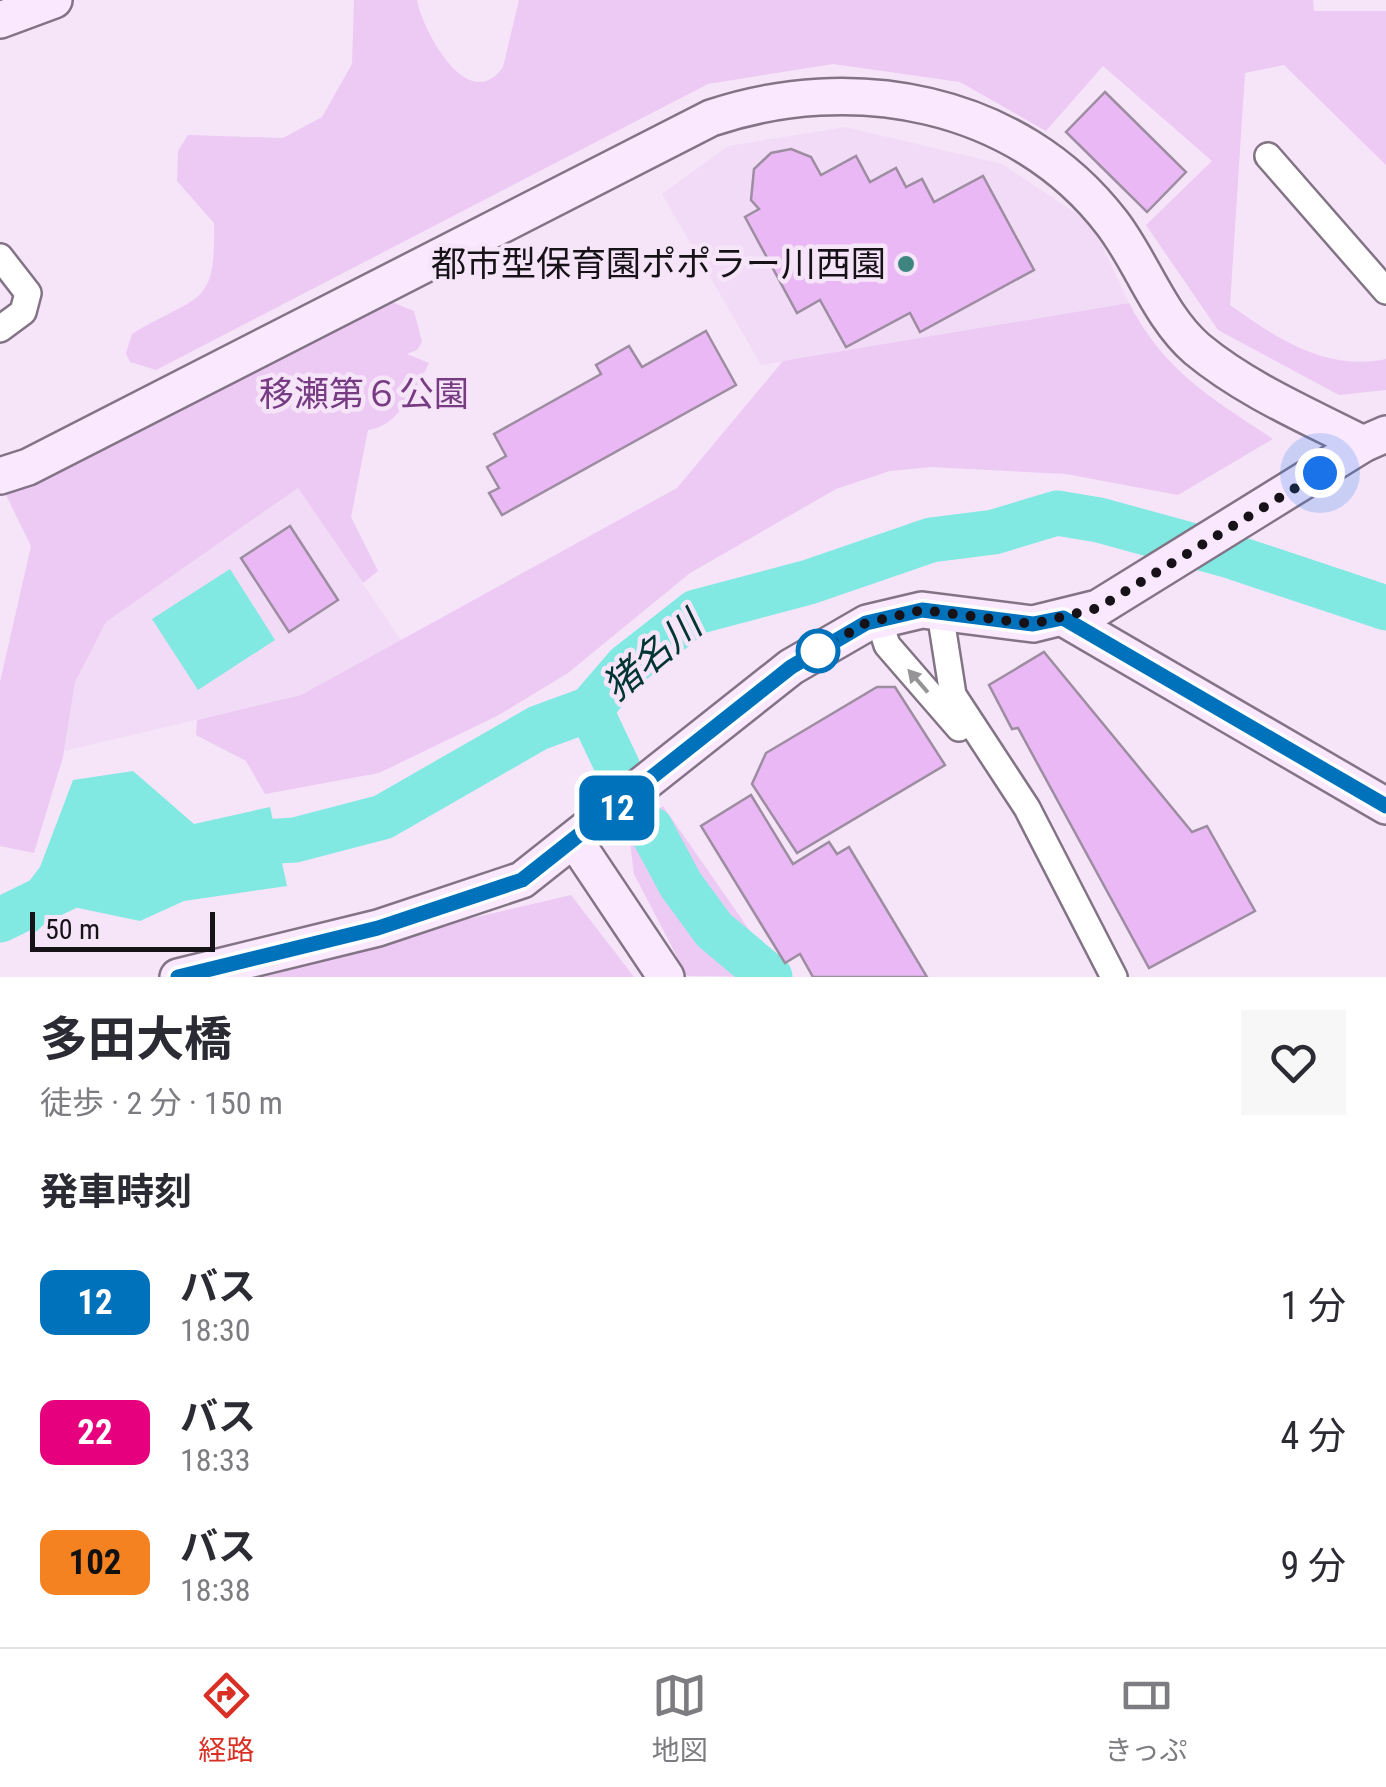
<!DOCTYPE html>
<html lang="ja">
<meta charset="utf-8">
<style>
:root{--surface:#fff;--page:#f7f7f7;--text:#2b2b33;--muted:#7c7c81;--line:#e1e1e2;--accent:#d93025}
body{margin:0;font-family:"Roboto Condensed","Noto Sans JP",sans-serif;background:var(--page);color:var(--text);height:100vh;display:flex;flex-direction:column;font-size:38px;white-space:nowrap}
*{box-sizing:border-box;margin:0}
p{font-size:32px;color:var(--muted)}
.icon{flex:none;width:55px;height:55px;fill:none;stroke:currentColor;stroke-width:2;stroke-linecap:round;stroke-linejoin:round}
.map{position:relative;height:977px;overflow:hidden}
.side{display:flex;flex-direction:column;background:var(--surface);flex:1}
.side>*{flex:none}
.badge{padding:0 20px;border-radius:15px;font-size:35px;line-height:65px}
.scale{position:absolute;left:30px;bottom:25px;width:185px;box-sizing:border-box;padding-left:10px;border:5px solid #171218;border-top:0;font-size:28px;line-height:35px;white-space:nowrap;color:#171218;-webkit-text-stroke:8px #f6e5f9;paint-order:stroke}
.you{position:absolute;width:50px;height:50px;margin:-25px;border:8px solid #fff;border-radius:50%;background:#1a73e8;box-shadow:0 0 0 15px #1a73e833}
.map>.badge{position:absolute;translate:-50% -50%;box-shadow:0 0 0 5px #fff}
h2{padding:0 40px;font-size:38px;line-height:90px}
.round{display:grid;place-items:center;flex:none;width:105px;height:105px;border-radius:0px;background:var(--page)}
.overview{display:flex;align-items:center;justify-content:space-between;height:170px;padding:0 40px}
h1{font-size:48px;font-weight:700;line-height:75px}
ul{padding:0;list-style:none}
li{display:flex;align-items:center;gap:30px;height:130px;padding:0 40px}
li div{flex:1}
li b{display:block;font-size:38px}
li em{font-style:normal}
li .badge{min-width:110px;font-weight:700;text-align:center}
.menu{display:flex;justify-content:space-around;align-items:center;height:140px;border-top:2px solid var(--line);background:var(--surface);font-size:28px;color:var(--muted)}
.menu a{display:grid;justify-items:center;gap:5px}
.menu .active{color:var(--accent)}
.map>svg:first-child{display:block}
</style>
<div class="map">
<svg width="1386" height="977" viewBox="0 0 1386 977">
<rect width="100%" height="100%" fill="#f6e5f9"/>
<!-- built -->
<g fill="#f1dbf6">
<polygon points="845,127 1002,164 1092,224 1129,303 761,365 662,194 728,146"/>
<polygon points="298,488 401,640 301,695 64,751 75,682 106,622"/>
</g>
<!-- green -->
<g fill="#eccaf3">
<path d="M354,0H417C422,29 468,117 503,67L519,0H1313L1314,11H1386V165L1284,65L1245,73L1230,305C1276,338 1327,372 1386,359V390L1339,395L1218,330L1146,225L1212,161L1103,66L1046,131L960,82L833,64L708,84L156,370L130,362L126,353L132,334C199,293 216,309 214,223L177,181L178,151L188,135L283,138L322,117L352,64Z"/>
<path d="M387,300L414,311L422,342L417,350L407,354L429,363C417,387 398,427 368,430L351,517L378,571L363,583L298,488L106,622L75,682L63,757L34,853L0,846V682L31,546L6,495Z"/>
<path d="M1129,303C1164,371 1211,398 1273,439L1178,495L1066,474L931,467L890,471L836,489L690,573L568,673L499,715L379,773L265,794L246,761L196,735L197,720L301,695L677,488L783,361Z"/>
<polygon points="663,806 773,964 788,977 687,976 634,874 629,835"/>
<polygon points="571,895 634,977 221,977"/>
</g>
<!-- water -->
<g fill="#82e9e2">
<polygon points="230,569 275,640 198,690 152,619"/>
<polygon points="133,771 194,824 270,807 287,886 184,901 140,921 64,905 36,932 15,900 40,867 73,780"/>
</g>
<g fill="none" stroke-linecap="round" stroke-linejoin="round">
<!-- river -->
<g stroke="#82e9e2" stroke-width="45">
<polyline points="590,709 618,768"/>
<polyline points="651,829 681,885 714,930 770,977"/>
<polyline points="215,845 295,840 383,817 538,728 590,709 627,666 696,612 809,582 931,540 994,532 1057,513 1099,520 1227,555 1386,608"/>
<polyline points="0,920 74,884"/>
</g>
</g>
<!-- building -->
<g fill="#eab8f4" stroke="#9d8da0" stroke-width="2.5">
<polygon points="1105,92 1186,172 1147,212 1066,132"/>
<polygon points="791,149 811,157 821,175 856,156 870,182 896,168 906,187 922,179 934,202 983,176 1034,270 920,332 910,313 846,347 820,300 797,313 745,217 759,209 751,200 754,169 771,153"/>
<polygon points="706,331 736,385 502,515 489,493 499,488 487,467 506,456 494,434 601,374 596,365 629,346 642,367"/>
<polygon points="290,526 338,600 289,632 241,558"/>
<polygon points="1044,652 1192,832 1207,826 1255,911 1149,968 1018,728 1012,729 989,685"/>
<polygon points="877,687 895,687 945,765 797,853 752,784 766,753"/>
<polygon points="751,795 793,864 829,842 837,854 849,847 927,977 813,977 800,954 785,963 701,826"/>
</g>
<g fill="none" stroke-linecap="round" stroke-linejoin="round">
<!-- street casing -->
<g stroke="#827385" stroke-width="30">
<g id="street">
<polyline points="1268,156 1386,291"/>
<polyline points="0,257 28,293 23,312 0,329"/>
<polyline points="940,612 953,695 1027,808 1114,977"/>
<polyline points="879,620 887,645 959,728"/>
</g>
</g>
<!-- secondary casing -->
<g stroke="#827385" stroke-width="40">
<g id="secondary">
<polyline points="0,20 54,0"/>
<path d="M0,476L28,467L711,118C851,71 1017,99 1112,223C1142,262 1159,316 1197,349C1245,389 1308,416 1363,444"/>
<polyline points="1063,618 1386,806"/>
<polyline points="575,841 666,977"/>
<polyline points="178,977 378,928 522,880 791,667 867,623 922,610 1033,624 1098,608 1363,444 1386,434"/>
</g>
</g>
<!-- street -->
<use href="#street" stroke="#fff" stroke-width="25"/>
<!-- secondary -->
<use href="#secondary" stroke="#fae8fe" stroke-width="35"/>
</g>
<!-- one-way arrows -->
<defs><path id="oneway-solid" d="M-6-.8H1V-3.2L6.5 0L1 3.2V.8H-6Z" transform="scale(2.5)"/></defs>
<use fill="#979497" href="#oneway-solid" transform="translate(918 681) rotate(-131)"/>
<g fill="none" stroke-linecap="round" stroke-linejoin="round">
<!-- line casing -->
<g stroke="#fff" stroke-width="22">
<polyline id="line" points="178,977 378,928 522,880 791,667 866,623 922,610 1033,624 1063,618 1386,806"/>
</g>
<!-- line -->
<use href="#line" stroke="#0072bc" stroke-width="15"/>
<!-- walk -->
<polyline stroke="#171218" stroke-width="10" stroke-dasharray="0 18" points="818,651 866,623 922,610 1033,624 1098,608 1320,473"/>
</g>
<!-- markers -->
<circle fill="#3e8580" stroke="#f6e5f9" stroke-width="4" cx="906" cy="264" r="10"/>
<circle fill="#fff" stroke="#0072bc" stroke-width="5" cx="818" cy="651" r="20"/>
<g text-anchor="middle" stroke-width="9" stroke-linejoin="round" paint-order="stroke">
<!-- poi labels -->
<g font-size="35" fill="#171218" stroke="#f6e5f9" text-anchor="end">
<text x="886" y="276">都市型保育園ポポラー川西園</text>
</g>
<!-- park labels -->
<g font-size="35" fill="#763b82" stroke="#f6e5f9">
<text x="364" y="406">移瀬第６公園</text>
</g>
<!-- water labels -->
<g font-size="38" font-style="italic" fill="#013533" stroke="#f6e5f9">
<text transform="translate(652 656) rotate(-40)" y="13">猪名川</text>
</g>
</g>
</svg>
<div class="scale">50 m</div>
<div class="you" style="left:1320px;top:473px"></div>
<b class="badge" style="left:617px;top:808px;background:#0072bc;color:#fff">12</b>
</div>
<section class="side">
<div class="overview"><div><h1>多田大橋</h1><p>徒歩 · 2 分 · 150 m</p></div><a class="round"><svg class="icon" aria-label="heart" viewBox="0 0 24 24"><path d="M12 20l-8-8c-3-5 5-10 8-4 3-6 11-1 8 4z"/></svg></a></div>
<h2>発車時刻</h2>
<ul>
<li><span class="badge" style="background:#0072bc;color:#fff">12</span><div><b>バス</b><p>18:30</p></div><em>1 分</em></li>
<li><span class="badge" style="background:#e6007e;color:#fff">22</span><div><b>バス</b><p>18:33</p></div><em>4 分</em></li>
<li><span class="badge" style="background:#f58220;color:#111">102</span><div><b>バス</b><p>18:38</p></div><em>9 分</em></li>
</ul>
</section>
<nav class="menu">
<a class="active"><svg class="icon" aria-label="directions" viewBox="0 0 24 24"><path d="M12 3l9 9-9 9-9-9zM9 14v-3h6M13 9l2 2-2 2"/></svg>経路</a>
<a><svg class="icon" aria-label="map" viewBox="0 0 24 24"><path d="M3 6l6-2 6 2 6-2v14l-6 2-6-2-6 2zM9 4v14M15 6v14"/></svg>地図</a>
<a><svg class="icon" aria-label="tickets" viewBox="0 0 24 24"><path d="M3 7h18v10H3zM15 7v10"/></svg>きっぷ</a>
</nav>
